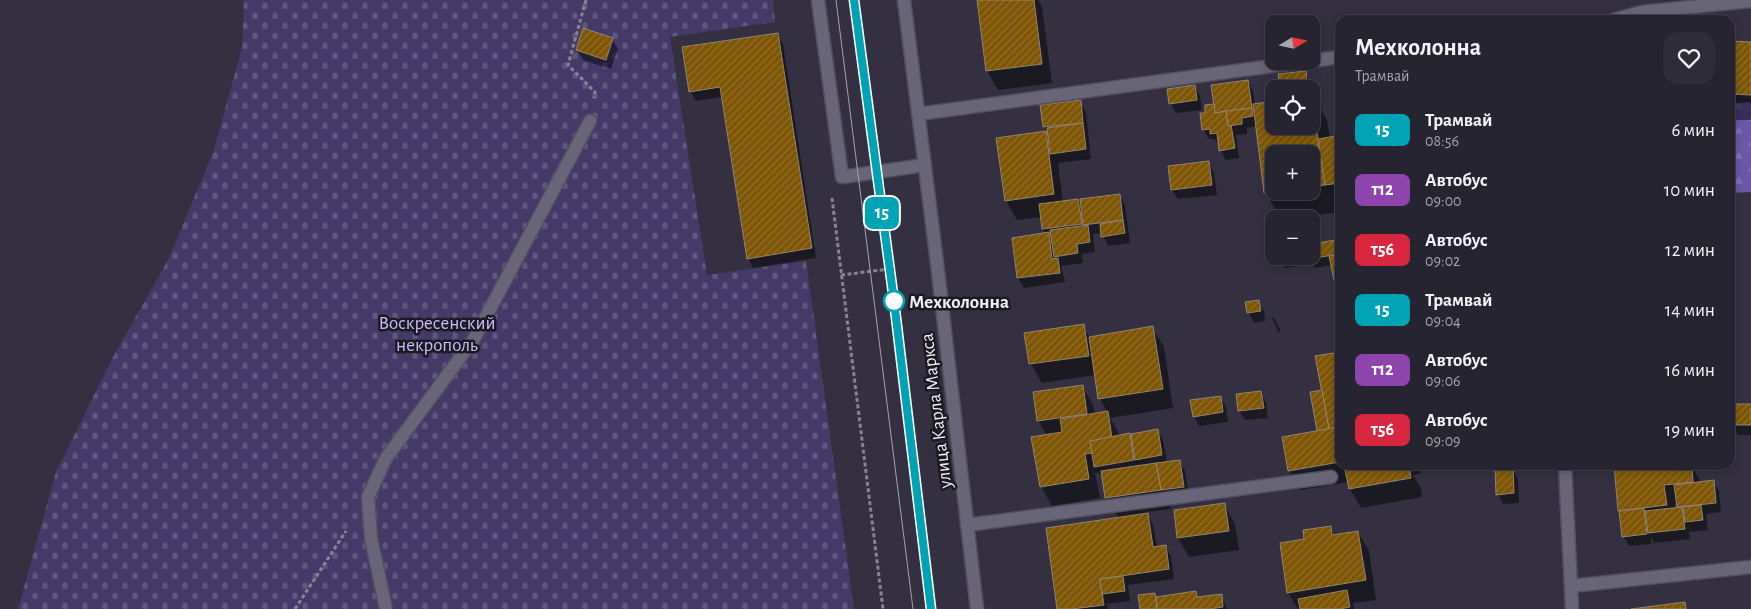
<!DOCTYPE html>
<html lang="ru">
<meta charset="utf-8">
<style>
:root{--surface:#272431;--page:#2f2c39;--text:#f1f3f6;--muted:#a4a4ab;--line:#43414d}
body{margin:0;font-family:"Alegreya Sans",sans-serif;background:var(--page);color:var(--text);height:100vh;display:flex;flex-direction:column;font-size:19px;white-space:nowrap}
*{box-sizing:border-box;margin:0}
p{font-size:16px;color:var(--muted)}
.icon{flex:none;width:28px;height:28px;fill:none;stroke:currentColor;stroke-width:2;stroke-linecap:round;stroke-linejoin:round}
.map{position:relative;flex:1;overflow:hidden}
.panel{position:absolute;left:1335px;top:15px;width:400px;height:455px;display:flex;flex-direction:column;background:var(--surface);border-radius:15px;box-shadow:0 2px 8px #0003,0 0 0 1px var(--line)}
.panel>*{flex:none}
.badge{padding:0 10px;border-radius:8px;font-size:18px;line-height:32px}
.needle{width:32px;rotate:80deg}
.tools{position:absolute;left:1265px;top:15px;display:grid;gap:10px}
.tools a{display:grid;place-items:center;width:55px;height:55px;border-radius:10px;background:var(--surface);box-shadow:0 2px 8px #0003,0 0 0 1px var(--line);font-size:25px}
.map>.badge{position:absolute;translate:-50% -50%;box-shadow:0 0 0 2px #fff}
.round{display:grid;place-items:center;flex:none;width:52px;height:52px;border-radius:15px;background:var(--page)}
.summary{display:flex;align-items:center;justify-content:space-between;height:85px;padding:0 20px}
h1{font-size:24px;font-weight:600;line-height:38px}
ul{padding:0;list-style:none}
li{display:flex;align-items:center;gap:15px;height:60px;padding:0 20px}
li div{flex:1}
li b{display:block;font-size:19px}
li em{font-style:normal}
li .badge{min-width:55px;font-weight:700;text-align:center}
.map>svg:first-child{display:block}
</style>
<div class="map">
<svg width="1751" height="609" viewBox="0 0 1751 609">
<defs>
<pattern id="forest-firs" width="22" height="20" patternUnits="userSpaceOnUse" patternTransform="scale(1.25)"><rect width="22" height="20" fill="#6b57a7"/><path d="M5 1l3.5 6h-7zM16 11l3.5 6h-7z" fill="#806fb4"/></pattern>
<pattern id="cemetery-stones" width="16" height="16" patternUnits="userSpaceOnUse" patternTransform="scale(1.25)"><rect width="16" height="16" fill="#453a67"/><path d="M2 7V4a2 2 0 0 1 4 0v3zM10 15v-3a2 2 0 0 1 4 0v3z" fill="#60577e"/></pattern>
<pattern id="building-hatch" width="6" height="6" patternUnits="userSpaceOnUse" patternTransform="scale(1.25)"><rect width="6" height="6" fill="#7d5504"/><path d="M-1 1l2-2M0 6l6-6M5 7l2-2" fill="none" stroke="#906e29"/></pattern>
</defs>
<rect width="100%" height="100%" fill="#343041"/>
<!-- forest -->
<polygon fill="url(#forest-firs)" points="1751,102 1751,192 1730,193 1730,104"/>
<!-- cemetery -->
<polygon fill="url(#cemetery-stones)" points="244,0 773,0 775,22 670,37 707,275 806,261 854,609 18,609 56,472 113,357 168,260 213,153 242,48"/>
<!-- shadow -->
<g fill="#0007" fill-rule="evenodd">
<polygon points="978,0 1038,0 1042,7 1052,83 998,90 987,71"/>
<polygon points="777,34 783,44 816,258 753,268 748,258 722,97 696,101 690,91"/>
<polygon points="612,39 618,49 611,69 583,60 577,50"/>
<polygon points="1730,43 1751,44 1751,120 1734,120 1734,131 1730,131"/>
<path d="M1305,72L1311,82L1312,94L1327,120L1330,138H1335L1340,146V193L1337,194L1339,212L1281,219L1266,193L1257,126L1247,128V134L1236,135L1239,158L1226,160L1220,150L1219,143H1217L1214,139H1209L1203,129L1207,114L1248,81L1253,91L1255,105L1274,126H1311V89H1281ZM1274,154H1311V191H1274Z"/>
<polygon points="1194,87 1200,96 1202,110 1176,113 1170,103"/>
<polygon points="1080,102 1086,112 1091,159 1058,163 1063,202 1078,200 1082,208 1119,195 1125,205 1130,243 1108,246 1102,233 1093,234 1095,252 1082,254 1083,263 1061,266 1065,282 1024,288 1018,278 1046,234 1043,229 1042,217 1017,220 1006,201 998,139 1048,133 1044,127 1042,106"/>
<polygon points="1209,163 1214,173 1217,195 1178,199 1172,190"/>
<polygon points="1336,241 1340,249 1340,288 1335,280 1332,265 1315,268 1311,261 1311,264 1285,268 1279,258 1279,256 1311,256"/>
<polygon points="1258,301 1264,311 1265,321 1254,323 1249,313"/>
<polygon points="1272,318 1274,318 1281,331 1278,332"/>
<polygon points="1083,326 1090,338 1152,328 1164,347 1173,408 1110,418 1118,432 1119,436 1129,434 1133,441 1158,430 1163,440 1167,463 1179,461 1185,471 1189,496 1169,499 1171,509 1146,512 1153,524 1157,547 1166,546 1171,556 1174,579 1128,585 1130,601 1107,604 1108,609 1059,609 1119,519 1106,497 1103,476 1101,476 1099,473 1095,473 1100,498 1052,506 1041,486 1047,435 1038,420 1082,386 1093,405 1095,415 1108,413 1100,399 1096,375 1042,383 1031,364 1026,334"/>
<polygon points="1340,353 1340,465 1419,465 1421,473 1413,475 1420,486 1422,497 1361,508 1350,489 1349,482 1300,490 1289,471 1318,432 1323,391"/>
<polygon points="1260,392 1266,402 1268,418 1245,420 1239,410"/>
<polygon points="1220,397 1226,407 1228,422 1199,426 1194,416"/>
<polygon points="1751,405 1751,435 1738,435 1732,425"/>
<path d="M1615,465H1691L1702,483L1713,482L1719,491L1721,512L1706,514L1708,530L1689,532L1690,539L1654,543L1651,536V544L1629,546L1623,536ZM1680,500H1682L1686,516H1682ZM1675,504H1678L1679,509H1675Z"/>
<polygon points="1512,469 1518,479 1519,503 1503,504 1498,494"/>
<polygon points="1224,504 1235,524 1239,550 1189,557 1178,538"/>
<polygon points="1330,527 1335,536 1358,532 1369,551 1376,600 1353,603 1354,609 1298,609 1288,593 1281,544 1306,540"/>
<polygon points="1196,593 1199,598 1221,595 1227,609 1141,609 1154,594 1156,598"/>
</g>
<!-- building -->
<g fill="url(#building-hatch)" stroke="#918573">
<polygon points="977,0 1034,0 1042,64 986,71"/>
<polygon points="1679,17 1690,17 1693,20 1676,20"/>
<polygon points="583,28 613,38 606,60 576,50"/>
<polygon points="778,33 812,248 747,259 720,87 689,92 682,47"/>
<polygon points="1730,41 1751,42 1751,95 1730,94"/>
<polygon points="1306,71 1308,89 1280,89 1278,74"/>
<polygon points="1248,80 1252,108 1215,113 1211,85"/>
<polygon points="1195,85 1197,100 1169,104 1167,89"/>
<polygon points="1311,92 1325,185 1311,187 1311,154 1274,154 1274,191 1279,191 1264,193 1253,104 1267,102 1266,98 1274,97 1274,126 1311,126"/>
<polygon points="1081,100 1083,123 1043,127 1040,105"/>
<polygon points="1214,104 1215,113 1226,111 1228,126 1231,125 1235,148 1219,151 1217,133 1210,134 1210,129 1202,130 1200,113 1205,113 1205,105"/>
<polygon points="1252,108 1253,116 1242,118 1242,124 1228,126 1226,111"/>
<polygon points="1083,123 1086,149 1050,154 1047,128"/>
<polygon points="1046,131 1054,194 1005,201 996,138"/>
<polygon points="1336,136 1340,168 1340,183 1325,185 1318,139"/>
<polygon points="1209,161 1212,185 1171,190 1168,166"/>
<polygon points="1120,194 1123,220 1083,225 1080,199"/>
<polygon points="1078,199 1082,224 1042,229 1039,204"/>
<polygon points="1123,220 1125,233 1101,237 1100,224"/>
<polygon points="1088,225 1090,242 1077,244 1078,253 1054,257 1050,230"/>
<polygon points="1049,232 1052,259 1058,258 1060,273 1017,278 1012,238"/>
<polygon points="1336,240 1339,254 1309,259 1308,256 1311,256 1311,244"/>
<polygon points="1340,254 1340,279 1334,280 1329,256"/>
<polygon points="1259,300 1261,311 1247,313 1245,302"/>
<polygon points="1084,324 1089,356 1029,364 1024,333"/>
<polygon points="1153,326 1163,389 1098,399 1089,337"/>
<polygon points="1340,352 1340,427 1329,429 1315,356"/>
<polygon points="1083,385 1087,414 1037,421 1033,392"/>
<polygon points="1322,390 1329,429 1317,431 1310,392"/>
<polygon points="1261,391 1264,408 1238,411 1236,394"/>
<polygon points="1221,396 1223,412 1193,417 1190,400"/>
<rect x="1731" y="404" width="20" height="21"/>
<polygon points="1108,411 1112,438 1090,441 1092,453 1085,454 1089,479 1040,487 1031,437 1062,432 1060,419"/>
<polygon points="1338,427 1340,440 1340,462 1288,471 1282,437"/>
<polygon points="1158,429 1162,455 1135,460 1131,434"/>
<polygon points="1130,433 1134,460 1094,467 1090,441"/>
<polygon points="1180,460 1184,487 1161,490 1156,463"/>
<polygon points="1156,463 1161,490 1105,498 1101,471"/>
<polygon points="1344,465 1397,465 1398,467 1409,465 1411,478 1349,489"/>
<polygon points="1614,465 1692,465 1693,482 1664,485 1667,505 1618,511"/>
<polygon points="1513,468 1514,493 1496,495 1495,469"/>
<polygon points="1714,480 1716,503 1677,507 1674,485"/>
<polygon points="1225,503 1229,531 1177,538 1174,510"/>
<polygon points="1701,505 1703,520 1685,522 1683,507"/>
<polygon points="1682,507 1685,529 1648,533 1645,511"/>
<polygon points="1644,508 1647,534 1622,537 1619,511"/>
<polygon points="1148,513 1153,547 1166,545 1169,569 1100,579 1104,605 1072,609 1057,609 1046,528"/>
<polygon points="1331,526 1332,535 1358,531 1366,580 1287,593 1280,543 1304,539 1303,530"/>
<polygon points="1123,576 1125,591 1102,594 1100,579"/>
<polygon points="1347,590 1350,607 1340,609 1300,609 1298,599"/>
<polygon points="1196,591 1197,597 1222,594 1223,607 1210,609 1157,609 1156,597"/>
<polygon points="1155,593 1157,609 1140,609 1138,595"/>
<polygon points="1685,602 1686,609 1631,609"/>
</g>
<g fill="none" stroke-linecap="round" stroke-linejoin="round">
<!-- lane casing -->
<g stroke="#524f5e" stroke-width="15">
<g id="lane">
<polyline points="818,0 842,177 925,165"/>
<polyline points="967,525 1331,477"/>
<polyline points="386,609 371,538 368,497 386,458 474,339 590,121"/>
</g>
</g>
<!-- street casing -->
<g stroke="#524f5e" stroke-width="15">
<g id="street">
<polyline points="1613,20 1642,12 1751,1"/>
<polyline points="1311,61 1340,57"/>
<polyline points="918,114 1309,61"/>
<polyline points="1565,465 1572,609"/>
<polyline points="1571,586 1751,567"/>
</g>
</g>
<!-- secondary casing -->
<g stroke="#524f5e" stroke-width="15">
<polyline id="secondary" points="904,0 937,263 977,609"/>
</g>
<!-- path -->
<g stroke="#878492" stroke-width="3" stroke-dasharray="4 2.5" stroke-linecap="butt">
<polyline points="586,0 568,65 595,92 594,98"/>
<polyline points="832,198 883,609"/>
<polyline points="841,275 889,269"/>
<polyline points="295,609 346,531"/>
</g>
<!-- lane -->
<use href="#lane" stroke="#696578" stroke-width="12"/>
<!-- street -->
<use href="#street" stroke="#696578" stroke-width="12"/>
<!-- secondary -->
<use href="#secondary" stroke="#696578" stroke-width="12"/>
<!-- tram -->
<g stroke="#a5a2b0" stroke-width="1">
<polyline points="836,0 913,609"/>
<polyline points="854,0 893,301 931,609"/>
</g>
</g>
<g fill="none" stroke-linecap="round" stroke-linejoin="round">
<!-- line casing -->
<g stroke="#fff" stroke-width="11">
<polyline id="line" points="854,0 894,301 931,609"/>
</g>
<!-- line -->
<use href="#line" stroke="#00a3b4" stroke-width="8"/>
</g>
<!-- markers -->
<circle fill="#fff" stroke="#00a3b4" stroke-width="2.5" cx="894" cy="301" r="10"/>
<g text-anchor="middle" stroke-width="5" stroke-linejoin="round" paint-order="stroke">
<!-- stop labels -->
<g font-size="19" font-weight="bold" fill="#efedf8" stroke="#1b1a21" text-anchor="start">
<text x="909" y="308">Мехколонна</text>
</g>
<!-- park labels -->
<g font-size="19" fill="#c8bbfd" stroke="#1b1a21">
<text x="437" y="329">Воскресенский<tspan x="437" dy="22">некрополь</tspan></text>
</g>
<!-- street labels -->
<g font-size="19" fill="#efedf8" stroke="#1b1a21">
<text transform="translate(935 411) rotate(-97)" y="7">улица Карла Маркса</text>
</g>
</g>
</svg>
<div class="tools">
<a><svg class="needle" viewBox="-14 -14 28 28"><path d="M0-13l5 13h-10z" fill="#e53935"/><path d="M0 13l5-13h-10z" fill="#a4a4ab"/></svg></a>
<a><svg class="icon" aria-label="locate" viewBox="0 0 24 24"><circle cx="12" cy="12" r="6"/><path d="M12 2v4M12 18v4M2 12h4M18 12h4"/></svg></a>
<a>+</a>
<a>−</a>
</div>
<b class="badge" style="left:882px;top:213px;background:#00a3b4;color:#fff">15</b>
<section class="panel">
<div class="summary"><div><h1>Мехколонна</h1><p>Трамвай</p></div><a class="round"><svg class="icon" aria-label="heart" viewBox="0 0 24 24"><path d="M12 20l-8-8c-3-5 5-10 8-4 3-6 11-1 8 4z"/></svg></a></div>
<ul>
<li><span class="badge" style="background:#00a3b4;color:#fff">15</span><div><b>Трамвай</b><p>08:56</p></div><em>6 мин</em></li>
<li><span class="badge" style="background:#8e44ad;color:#fff">т12</span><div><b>Автобус</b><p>09:00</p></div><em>10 мин</em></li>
<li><span class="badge" style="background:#d7263d;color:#fff">т56</span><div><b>Автобус</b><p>09:02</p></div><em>12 мин</em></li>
<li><span class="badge" style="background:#00a3b4;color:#fff">15</span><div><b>Трамвай</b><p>09:04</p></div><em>14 мин</em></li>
<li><span class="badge" style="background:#8e44ad;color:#fff">т12</span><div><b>Автобус</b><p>09:06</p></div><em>16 мин</em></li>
<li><span class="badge" style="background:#d7263d;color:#fff">т56</span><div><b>Автобус</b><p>09:09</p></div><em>19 мин</em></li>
</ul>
</section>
</div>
